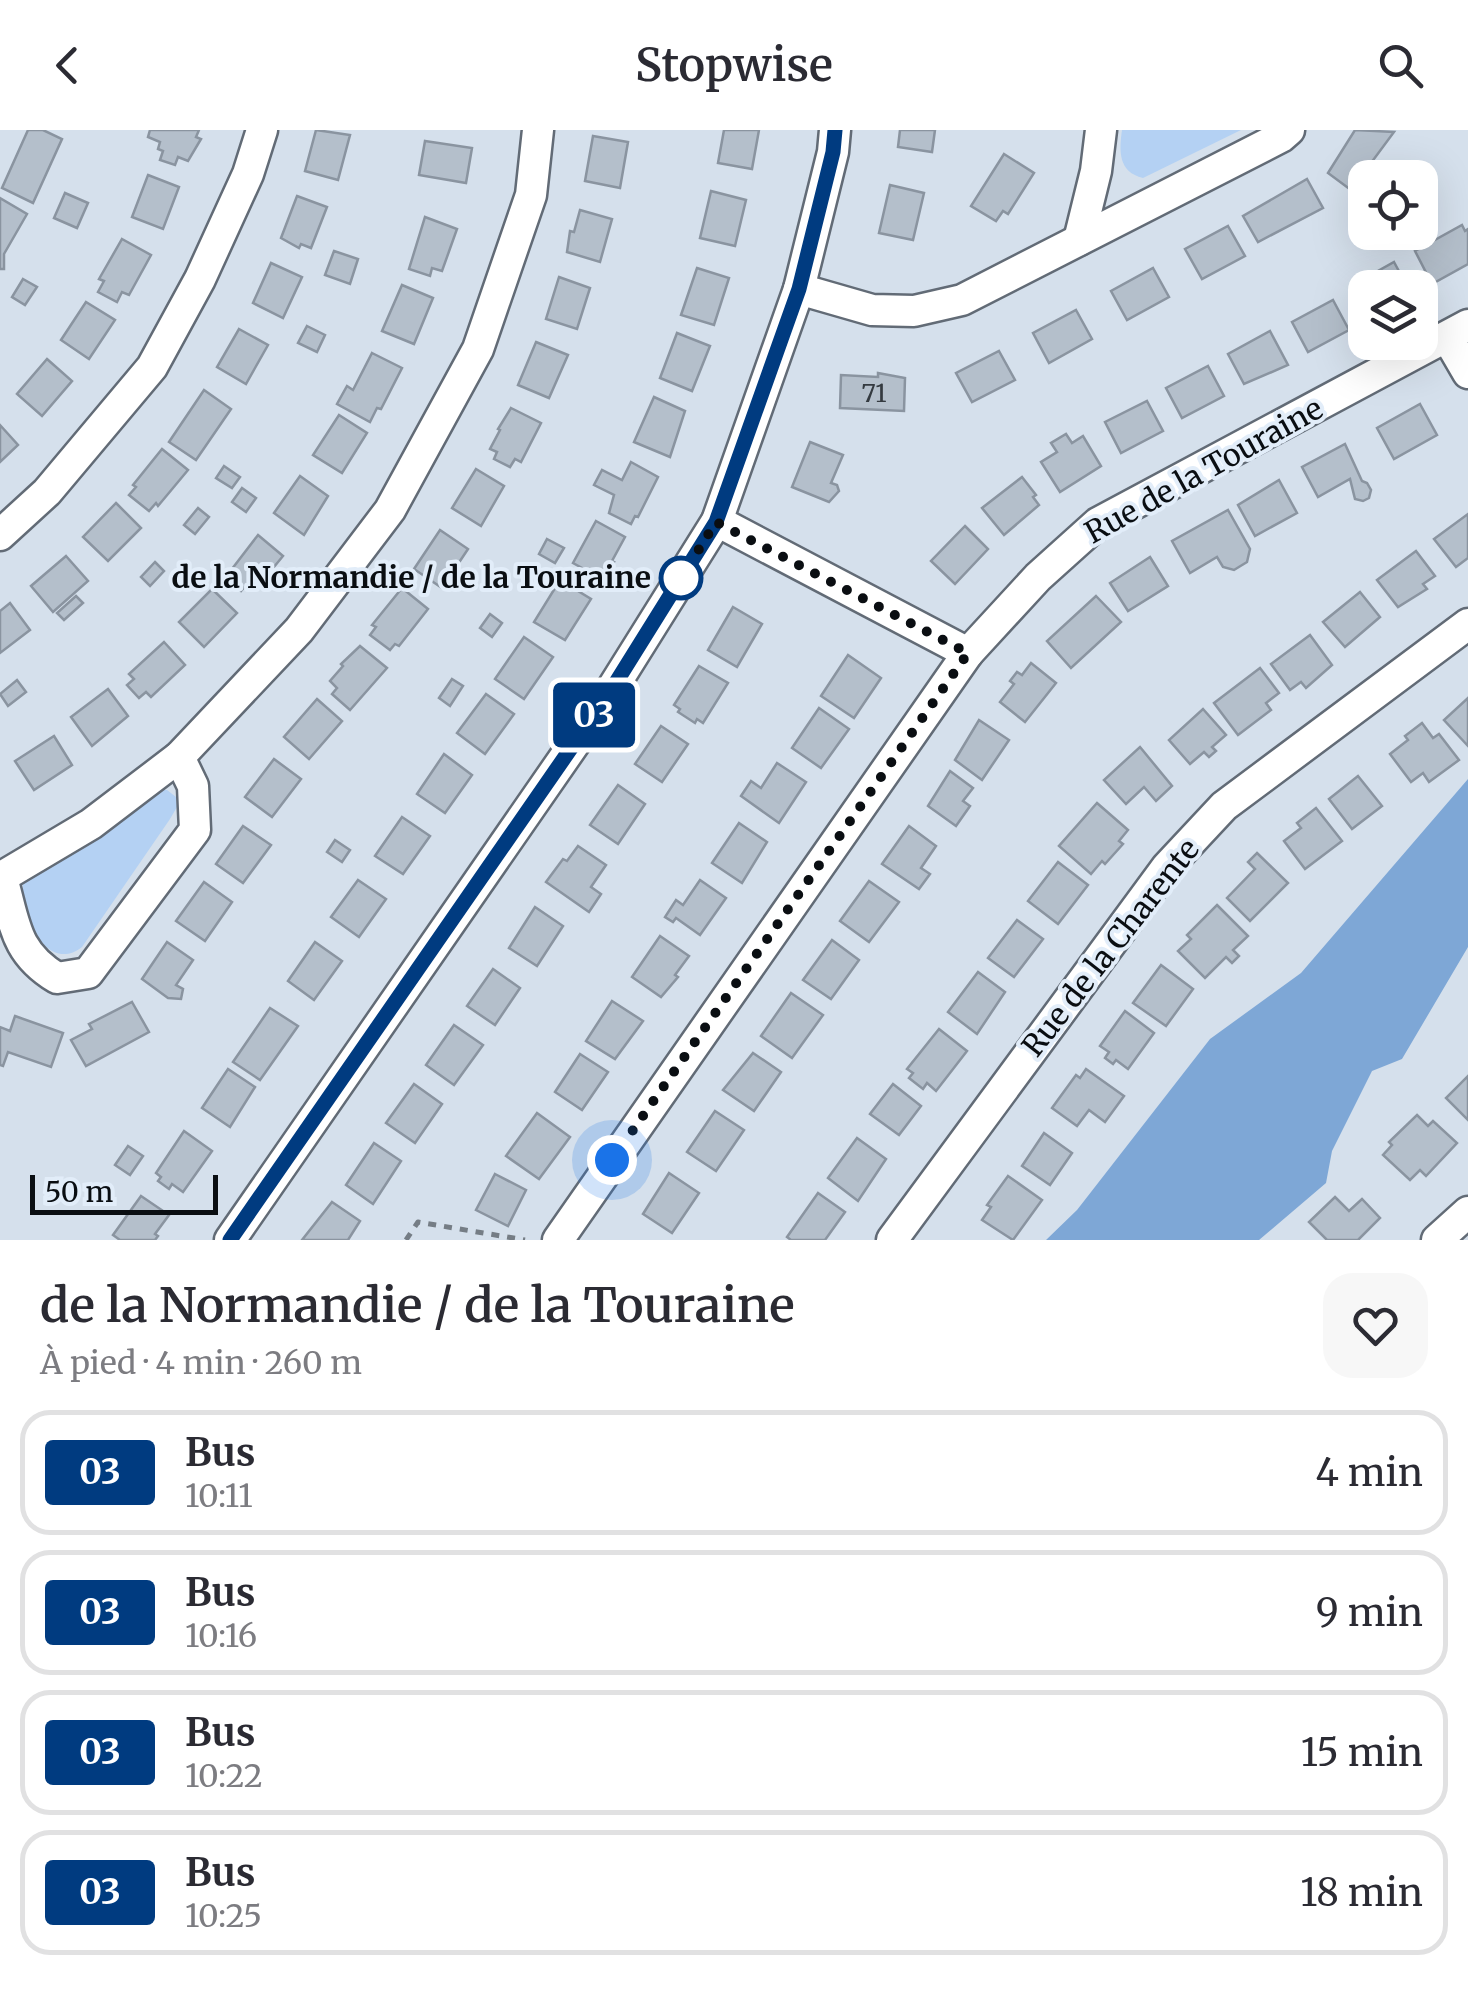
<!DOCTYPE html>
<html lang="fr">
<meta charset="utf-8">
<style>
:root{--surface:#fff;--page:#f7f7f7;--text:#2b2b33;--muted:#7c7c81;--line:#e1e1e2}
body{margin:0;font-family:Merriweather,serif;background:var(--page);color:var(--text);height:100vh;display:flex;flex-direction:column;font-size:38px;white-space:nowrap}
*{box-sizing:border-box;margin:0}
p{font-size:32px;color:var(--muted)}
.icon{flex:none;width:55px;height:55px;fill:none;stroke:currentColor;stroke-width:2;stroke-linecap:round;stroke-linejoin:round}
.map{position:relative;height:1110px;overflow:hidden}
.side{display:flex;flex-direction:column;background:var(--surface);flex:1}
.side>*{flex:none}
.badge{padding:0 20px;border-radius:8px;font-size:35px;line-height:65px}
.tools{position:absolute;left:1348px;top:30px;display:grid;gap:20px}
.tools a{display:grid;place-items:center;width:90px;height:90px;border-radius:20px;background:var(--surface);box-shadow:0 10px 40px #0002;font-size:50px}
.scale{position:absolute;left:30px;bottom:25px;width:188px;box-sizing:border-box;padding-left:10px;border:5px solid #0a0e12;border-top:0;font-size:28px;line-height:35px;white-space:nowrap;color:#0a0e12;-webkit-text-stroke:8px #e2edf9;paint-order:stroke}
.you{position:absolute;width:50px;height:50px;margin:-25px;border:8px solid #fff;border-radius:50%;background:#1a73e8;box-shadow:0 0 0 15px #1a73e833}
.map>.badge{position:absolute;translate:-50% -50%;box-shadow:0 0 0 5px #fff}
.round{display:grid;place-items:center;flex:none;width:105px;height:105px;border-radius:30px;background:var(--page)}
.overview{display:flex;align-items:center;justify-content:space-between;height:170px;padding:0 40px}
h1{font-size:48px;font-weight:600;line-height:75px}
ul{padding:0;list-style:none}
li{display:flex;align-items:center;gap:30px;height:125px;margin:0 20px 15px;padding:0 20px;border:5px solid var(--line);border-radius:30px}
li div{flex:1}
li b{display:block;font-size:38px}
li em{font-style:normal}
li .badge{min-width:110px;font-weight:700;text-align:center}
header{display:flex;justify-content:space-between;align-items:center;height:130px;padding:0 40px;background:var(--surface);font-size:45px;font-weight:600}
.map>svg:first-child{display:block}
</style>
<header><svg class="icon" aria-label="back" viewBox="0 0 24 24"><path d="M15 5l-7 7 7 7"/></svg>Stopwise<svg class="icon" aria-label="search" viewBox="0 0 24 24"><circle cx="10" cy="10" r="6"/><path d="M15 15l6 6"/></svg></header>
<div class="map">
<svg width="1468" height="1110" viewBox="0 0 1468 1110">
<rect width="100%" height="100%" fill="#d5e0ec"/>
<!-- green -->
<g fill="#b4d1f3">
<path d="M1122,0H1241L1143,48C1118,42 1119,21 1122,0Z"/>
<path d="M158,660H167L176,667L177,677L170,689L82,817C46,845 19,783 23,753Z"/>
</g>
<!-- forest -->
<polygon fill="#7ea7d6" points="1468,649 1468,817 1402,929 1372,941 1332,1021 1326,1053 1259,1110 1046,1110 1077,1080 1210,909 1301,843"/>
<!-- building -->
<g fill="#b4bfcb" stroke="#8a94a0" stroke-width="2.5">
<polygon points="28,0 43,0 62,9 33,73 2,58"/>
<polygon points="150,0 199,0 196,7 201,9 188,31 178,27 175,35 160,30 163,21 158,19 160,12 148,7"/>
<polygon points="316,0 350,5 338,50 305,41"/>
<polygon points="724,0 759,0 752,39 718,33"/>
<polygon points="900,0 935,0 932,22 898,17"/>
<polygon points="1355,0 1394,2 1351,60 1328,43"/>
<polygon points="593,6 628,12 620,58 585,51"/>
<polygon points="425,11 472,18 466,53 419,45"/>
<polygon points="1004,24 1034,43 1008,84 1003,81 996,91 971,76"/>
<polygon points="148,45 179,57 163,99 132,87"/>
<polygon points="1307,49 1323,78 1258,112 1243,86"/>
<polygon points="890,55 924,63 913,110 879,103"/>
<polygon points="711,61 746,70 735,116 700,108"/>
<polygon points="65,63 88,73 77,98 54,88"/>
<polygon points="297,66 327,77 311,118 301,114 299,118 281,108"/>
<polygon points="0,68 27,84 4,124 4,139 0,139"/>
<polygon points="580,80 612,89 600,132 567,122 570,101 574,102"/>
<polygon points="425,87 457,99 442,141 432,138 430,146 409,139"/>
<polygon points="1462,95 1465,101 1468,99 1468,134 1432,154 1415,121"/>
<polygon points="1228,96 1245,126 1202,149 1185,119"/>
<polygon points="122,109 151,125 129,165 122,162 117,172 98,162 104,151 99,149"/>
<polygon points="334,121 358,129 350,154 325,145"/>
<polygon points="1394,132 1408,158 1365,158 1365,177 1353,155"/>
<polygon points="271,133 302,147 283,188 253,173"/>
<polygon points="697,138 729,148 714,195 681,185"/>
<polygon points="1153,138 1169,167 1127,190 1111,161"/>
<polygon points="559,147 590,158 577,199 546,189"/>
<polygon points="23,149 37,157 25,175 12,167"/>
<polygon points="402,155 433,168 414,214 382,201"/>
<polygon points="1333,170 1349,200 1308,222 1292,192"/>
<polygon points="86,172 115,190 89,229 61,210"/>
<polygon points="1076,180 1092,209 1049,233 1033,203"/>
<polygon points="307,196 325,205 317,222 298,213"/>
<polygon points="239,199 268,215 246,254 217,237"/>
<polygon points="1270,201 1288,235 1244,254 1228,224"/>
<polygon points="677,203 710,216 692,261 660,248"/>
<polygon points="536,212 568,225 549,268 518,255"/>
<polygon points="999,221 1015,250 972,272 956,243"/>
<polygon points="372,223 402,238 381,279 377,278 370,292 337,274 347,256 353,260"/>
<polygon points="47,229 72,251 42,286 17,264"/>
<polygon points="1208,236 1224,266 1182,288 1166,258"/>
<polygon points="878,243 905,248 904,281 840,278 841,245 878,247"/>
<polygon points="204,260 231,279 196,330 169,312"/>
<polygon points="654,267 685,281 670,327 634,312"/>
<polygon points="1147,271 1163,301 1121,323 1105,292"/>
<polygon points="1420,274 1437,305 1394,329 1377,298"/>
<polygon points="511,278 541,293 521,332 515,329 510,337 494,329 497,322 490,319 500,300 498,299"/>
<polygon points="339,285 367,303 342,343 313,325"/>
<polygon points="0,295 18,315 0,332"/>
<polygon points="1066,304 1072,313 1083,306 1101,336 1060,362 1041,332 1057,322 1051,313"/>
<polygon points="810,312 843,325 831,353 837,355 839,361 829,372 792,357"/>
<polygon points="1345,314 1362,351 1367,353 1371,360 1369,368 1363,371 1355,369 1350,349 1318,367 1302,337"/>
<polygon points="162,319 188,340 158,376 156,373 149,381 129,365 136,357 133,355"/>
<polygon points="631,332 658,347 638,387 635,386 631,394 609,383 614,365 594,355 602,340 622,350"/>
<polygon points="224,336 240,347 232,358 216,348"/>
<polygon points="476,339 504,356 481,396 452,378"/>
<polygon points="300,346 328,366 304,405 274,383"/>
<polygon points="1022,347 1036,365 1033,367 1039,375 1004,405 982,378"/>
<polygon points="1279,350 1297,383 1255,406 1238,375"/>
<polygon points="242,358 256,368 246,382 232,372"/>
<polygon points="116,373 141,398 108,431 83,407"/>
<polygon points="198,378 209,387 195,404 184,395"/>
<polygon points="1228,380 1250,419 1247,432 1234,440 1223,437 1217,427 1190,443 1172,411"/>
<polygon points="1468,384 1468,428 1456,437 1434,409"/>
<polygon points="596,391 625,407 612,431 614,432 602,449 580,442 582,438 573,433"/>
<polygon points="965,396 988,419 955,454 931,431"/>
<polygon points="440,400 468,419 442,458 414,439"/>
<polygon points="258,405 283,426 255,460 247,454 241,461 225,448"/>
<polygon points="547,409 564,418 555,433 539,424"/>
<polygon points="1416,421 1435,446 1423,454 1427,459 1398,477 1377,450"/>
<polygon points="66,426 88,451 53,482 31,456"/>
<polygon points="1150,427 1168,456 1128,481 1110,453"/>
<polygon points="155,432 164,441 150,456 141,447"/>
<polygon points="560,450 591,469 565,510 534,492"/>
<polygon points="402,458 428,479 399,516 395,514 390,520 370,505 376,497 372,495"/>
<polygon points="212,459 237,483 204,517 179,492"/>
<polygon points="1360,462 1380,487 1345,517 1323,492"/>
<polygon points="76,466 83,473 64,490 57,483"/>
<polygon points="1096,466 1121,492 1071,538 1047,511"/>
<polygon points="10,473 30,500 0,523 0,481"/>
<polygon points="733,477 762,494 737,537 708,520"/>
<polygon points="490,484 502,493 492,507 480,498"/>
<polygon points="1310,505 1332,535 1306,558 1301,552 1290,560 1271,534"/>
<polygon points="524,507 553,527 524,569 495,549"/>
<polygon points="164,512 185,535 151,567 146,562 139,568 127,555 134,549 129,544"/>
<polygon points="360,516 387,538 350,580 332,564 337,558 330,551 343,536 341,534"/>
<polygon points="848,525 881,548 854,588 821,566"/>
<polygon points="1031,533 1056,553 1025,592 1000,572 1014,554 1010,551 1017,542 1022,545"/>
<polygon points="699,536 728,553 703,593 697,589 695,593 678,582 680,579 674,575"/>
<polygon points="1260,538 1279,563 1266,573 1271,580 1238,605 1214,573"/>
<polygon points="452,549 463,556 450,576 439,568"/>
<polygon points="17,550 26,562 8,576 0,564"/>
<polygon points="108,559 128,586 92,616 71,587"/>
<polygon points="486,564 514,584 485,624 457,603"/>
<polygon points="1468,568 1468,616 1444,590"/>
<polygon points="317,569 342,591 309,629 284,607"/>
<polygon points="819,578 849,599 821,638 792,618"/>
<polygon points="1203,579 1226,605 1212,617 1216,621 1209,627 1204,622 1190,634 1169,610"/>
<polygon points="979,590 1009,610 982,650 955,630"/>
<polygon points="1422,593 1433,608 1439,604 1459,630 1429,652 1423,643 1411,652 1390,624 1408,610 1405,606"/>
<polygon points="661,596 688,614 662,652 635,634"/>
<polygon points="54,606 72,635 34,660 15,631"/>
<polygon points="1140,617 1172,656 1156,671 1144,657 1126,674 1104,650"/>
<polygon points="444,624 472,645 445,683 417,664"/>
<polygon points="274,629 301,649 272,687 245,667"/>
<polygon points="777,633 806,652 779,693 741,666 751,651 761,658"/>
<polygon points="950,641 973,658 963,671 970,676 956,696 928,676"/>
<polygon points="1358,646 1382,676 1352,699 1329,669"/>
<polygon points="618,655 645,674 618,714 590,695"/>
<polygon points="1097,673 1128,700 1119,711 1123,714 1105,734 1102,731 1091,744 1059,716"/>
<polygon points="1316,678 1342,711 1305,739 1284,711 1301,698 1297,693"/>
<polygon points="402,687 430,706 403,744 375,726"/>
<polygon points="739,693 767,712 742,753 712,733"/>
<polygon points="243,696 271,715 243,753 216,734"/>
<polygon points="909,696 936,716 921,738 930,744 919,759 882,734"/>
<polygon points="335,710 350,720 342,732 327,722"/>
<polygon points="578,716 606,735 591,757 601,764 589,782 546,752 563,729 567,731"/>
<polygon points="1257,723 1288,753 1250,791 1227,768 1255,739 1248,732"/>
<polygon points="1058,732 1088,755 1058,794 1028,771"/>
<polygon points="358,750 386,769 359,807 331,787"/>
<polygon points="700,750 726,768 700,805 676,788 673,792 665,787 676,770 683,775"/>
<polygon points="869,751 899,772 869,812 840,791"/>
<polygon points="204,752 232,772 205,811 176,791"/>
<polygon points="1217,775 1248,806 1233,820 1239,826 1232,833 1226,827 1205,848 1178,821 1191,809 1187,805"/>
<polygon points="535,777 563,796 537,836 509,818"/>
<polygon points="1017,790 1043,809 1014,847 988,828"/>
<polygon points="660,806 689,826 675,845 678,847 661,867 632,847"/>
<polygon points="832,810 859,830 831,869 803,850"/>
<polygon points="167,812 193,830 176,855 183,859 181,869 168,868 142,849"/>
<polygon points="315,812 342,831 314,870 288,851"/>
<polygon points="1161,835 1193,859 1166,896 1133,873"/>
<polygon points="493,839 520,858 495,895 467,876"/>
<polygon points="978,842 1005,862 977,904 948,882"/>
<polygon points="791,863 823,885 792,928 761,906"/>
<polygon points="612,871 643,891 615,929 586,911"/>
<polygon points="132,872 149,902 86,936 71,910 92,899 89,894"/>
<polygon points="270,878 298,896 260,950 233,932"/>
<polygon points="1125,881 1154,903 1128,939 1116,930 1113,934 1105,928 1109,922 1100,916"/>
<polygon points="15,886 63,903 51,937 8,922 3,936 0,935 0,897 10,901"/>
<polygon points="454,895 483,915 454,955 426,935"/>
<polygon points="939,899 967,921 936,961 927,953 923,959 909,948 913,943 907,939"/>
<polygon points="753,923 781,942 754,981 723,960"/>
<polygon points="580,924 608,942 582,980 555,962"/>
<polygon points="228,939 255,957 230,997 202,978"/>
<polygon points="1086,939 1124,966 1105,992 1089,980 1077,996 1052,978 1076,945 1080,948"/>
<polygon points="1468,946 1468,990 1446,968"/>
<polygon points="414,954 442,974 415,1013 386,993"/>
<polygon points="893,954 921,976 899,1005 870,984"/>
<polygon points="715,981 744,1000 716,1041 687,1022"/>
<polygon points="537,983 570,1007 539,1049 506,1026"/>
<polygon points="1417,985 1428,996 1433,991 1457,1013 1426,1046 1420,1040 1410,1050 1383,1025 1392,1015 1389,1012"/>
<polygon points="184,1001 212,1021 183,1062 172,1054 169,1059 158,1051 161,1047 156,1043"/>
<polygon points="1044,1003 1072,1023 1050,1055 1022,1036"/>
<polygon points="857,1008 886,1029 858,1071 828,1048"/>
<polygon points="374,1013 401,1031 373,1074 346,1055"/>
<polygon points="128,1016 143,1026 130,1045 115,1035"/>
<polygon points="669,1043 699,1063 672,1103 643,1084"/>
<polygon points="495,1044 526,1060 508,1096 476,1080"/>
<polygon points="1008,1046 1042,1070 1013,1110 982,1090 991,1077 987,1075"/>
<polygon points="818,1063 845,1082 825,1110 791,1110 787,1107"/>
<polygon points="141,1066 169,1085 155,1104 158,1106 155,1110 120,1110 113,1105"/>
<polygon points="1335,1067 1349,1081 1362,1069 1380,1088 1358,1110 1327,1110 1309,1092"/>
<polygon points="332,1072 360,1091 348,1110 302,1110"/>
</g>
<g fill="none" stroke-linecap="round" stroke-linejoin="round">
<!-- street casing -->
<g stroke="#626b76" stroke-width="35">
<g id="street">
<polyline points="1079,110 1096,41 1101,0"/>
<polyline points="799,159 872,180 914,181 962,170 1281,7 1289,0"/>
<polyline points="1447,207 1468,243"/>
<polyline points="717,391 968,523"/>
<polyline points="0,405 47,362 152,237 200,149 248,44 262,0"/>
<polyline points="0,748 91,694 179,627 299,500 390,380 478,219 531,65 538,0"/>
<path d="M2,748C15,793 14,822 57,848L88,843L195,700L193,656L179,627"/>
<polyline points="230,1110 610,562 717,391 799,159 833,22 835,0"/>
<polyline points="558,1110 968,523 1038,447 1098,393 1468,195"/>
<polyline points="892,1110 1167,737 1224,676 1468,494"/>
<polyline points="1437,1110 1468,1082"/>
</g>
</g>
<!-- path -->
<polyline stroke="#757d85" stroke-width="5" stroke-dasharray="8 8" stroke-linecap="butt" points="406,1110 418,1092 525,1110"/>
<!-- street -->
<use href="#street" stroke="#fff" stroke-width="30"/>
</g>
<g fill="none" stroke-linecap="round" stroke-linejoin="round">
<!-- line casing -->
<g stroke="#fff" stroke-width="22">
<polyline id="line" points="230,1110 610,562 716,392 799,159 833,22 835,0"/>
</g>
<!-- line -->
<use href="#line" stroke="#003b80" stroke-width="15"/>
<!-- walk -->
<polyline stroke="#0a0e12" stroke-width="10" stroke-dasharray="0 18" points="612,1030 968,523 716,392 681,448"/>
</g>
<!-- markers -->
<circle fill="#fff" stroke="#003b80" stroke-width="5" cx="681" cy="448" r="20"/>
<g text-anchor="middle" stroke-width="8" stroke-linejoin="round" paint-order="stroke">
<!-- number labels -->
<g font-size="25" fill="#343a40">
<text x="874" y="272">71</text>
</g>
<!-- street labels -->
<g font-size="30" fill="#0a0e12" stroke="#e2edf9">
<text transform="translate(1204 341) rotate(-29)" y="10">Rue de la Touraine</text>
<text transform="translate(1111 818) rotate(-52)" y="10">Rue de la Charente</text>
</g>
<!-- stop labels -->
<g font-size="30" font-weight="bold" fill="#0a0e12" stroke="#e2edf9" text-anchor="end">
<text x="651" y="458">de la Normandie / de la Touraine</text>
</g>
</g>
</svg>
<div class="tools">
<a><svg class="icon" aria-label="locate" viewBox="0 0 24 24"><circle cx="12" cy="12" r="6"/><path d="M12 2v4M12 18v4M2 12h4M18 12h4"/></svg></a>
<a><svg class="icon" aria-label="layers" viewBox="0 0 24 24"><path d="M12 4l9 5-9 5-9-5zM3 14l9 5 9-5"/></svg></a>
</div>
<div class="scale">50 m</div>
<div class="you" style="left:612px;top:1030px"></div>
<b class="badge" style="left:594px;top:585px;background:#003b80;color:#fff">03</b>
</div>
<section class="side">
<div class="overview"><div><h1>de la Normandie / de la Touraine</h1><p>À pied · 4 min · 260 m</p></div><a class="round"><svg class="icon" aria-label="heart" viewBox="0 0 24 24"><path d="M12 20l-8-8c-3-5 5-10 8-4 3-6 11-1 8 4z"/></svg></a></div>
<ul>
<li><span class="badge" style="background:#003b80;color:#fff">03</span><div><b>Bus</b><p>10:11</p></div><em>4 min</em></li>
<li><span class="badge" style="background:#003b80;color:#fff">03</span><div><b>Bus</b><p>10:16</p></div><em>9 min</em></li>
<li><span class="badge" style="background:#003b80;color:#fff">03</span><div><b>Bus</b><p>10:22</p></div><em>15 min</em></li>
<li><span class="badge" style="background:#003b80;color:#fff">03</span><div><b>Bus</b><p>10:25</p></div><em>18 min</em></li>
</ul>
</section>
